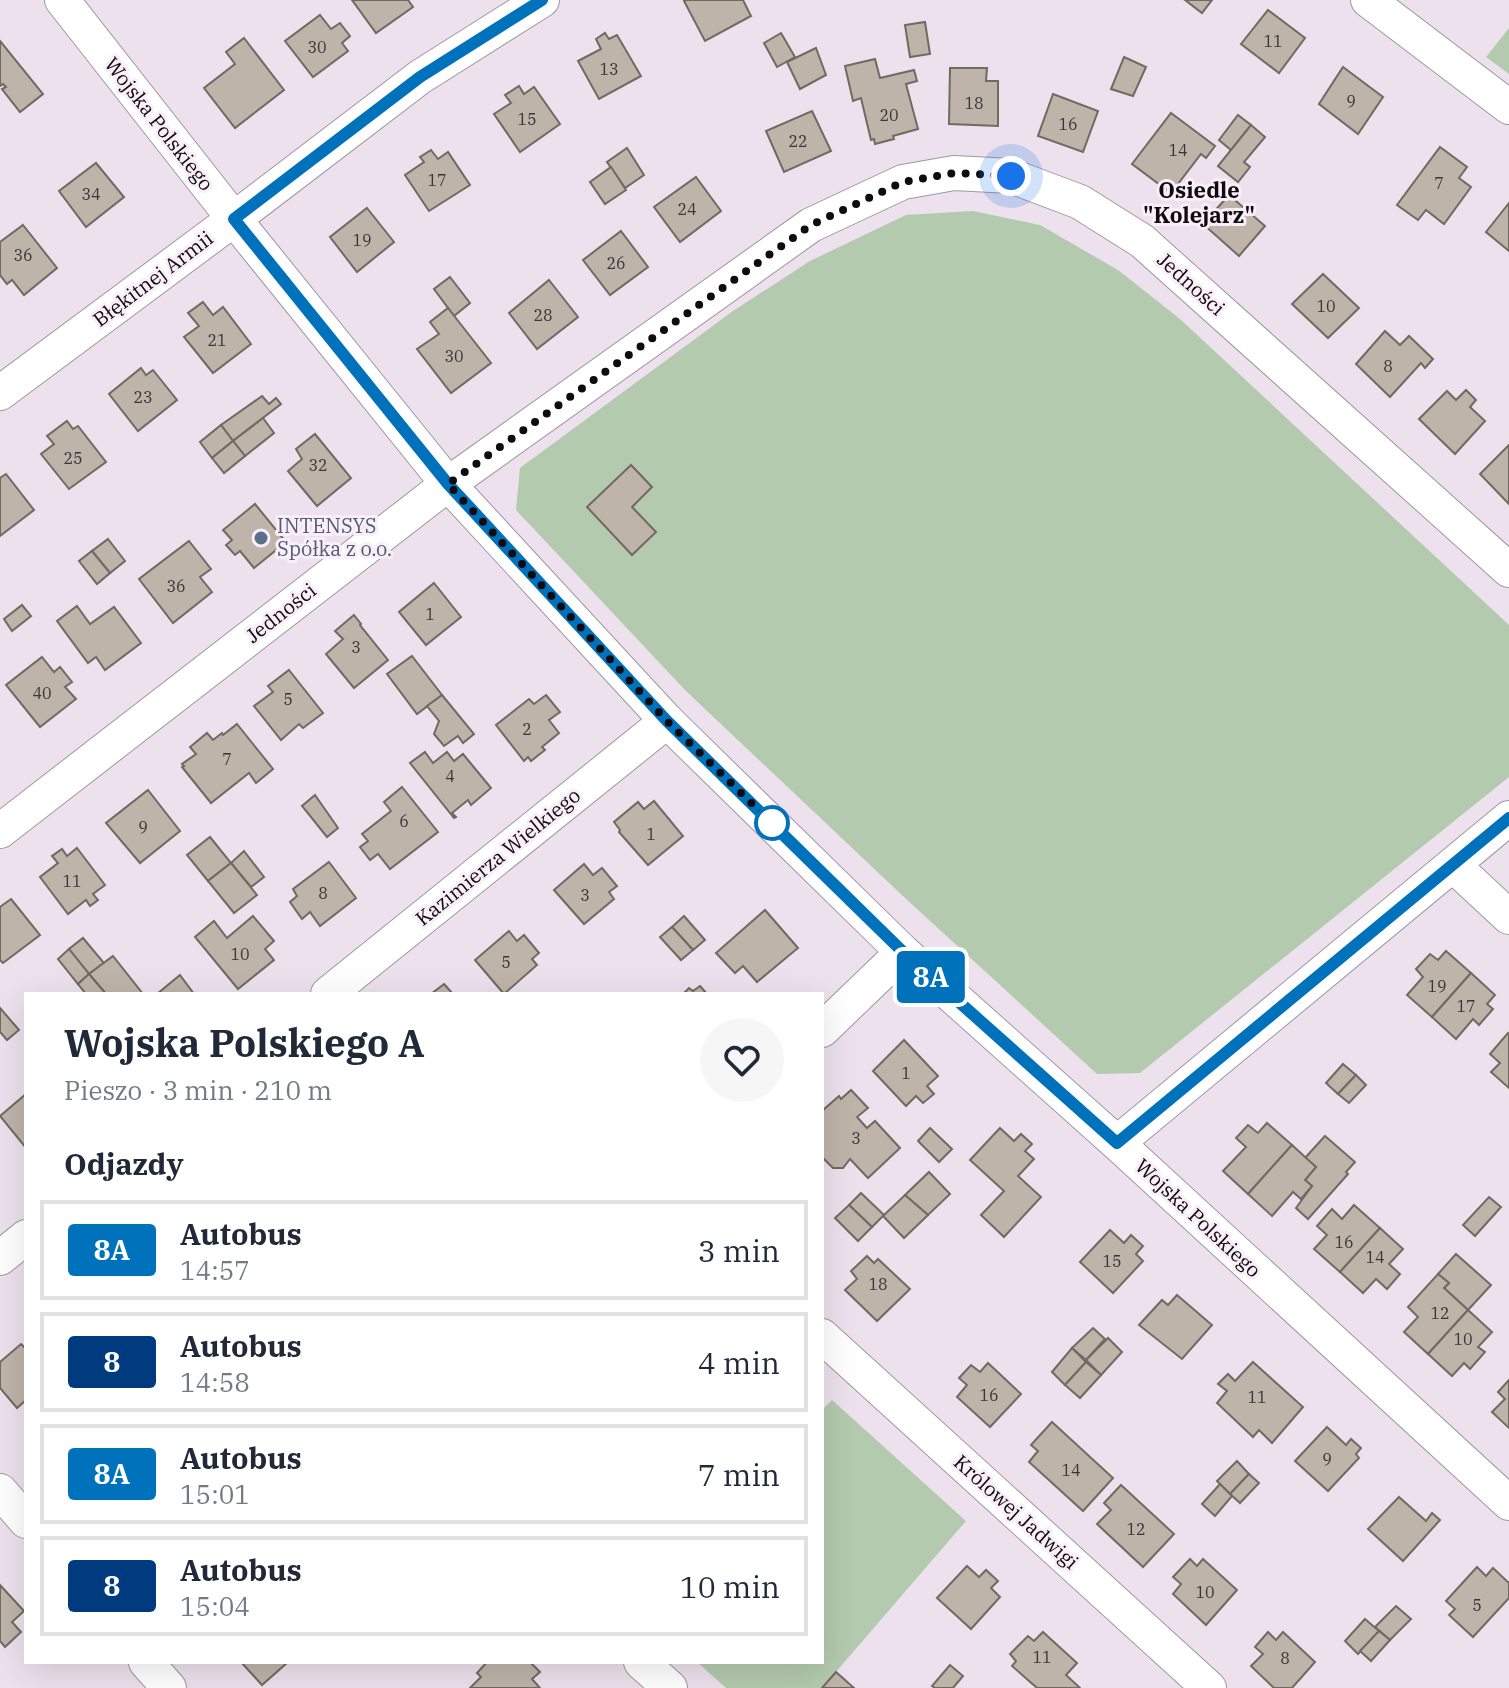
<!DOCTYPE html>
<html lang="pl">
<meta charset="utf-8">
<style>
:root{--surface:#fff;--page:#f6f6f7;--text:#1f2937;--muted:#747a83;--line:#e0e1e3}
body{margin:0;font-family:"IBM Plex Serif",serif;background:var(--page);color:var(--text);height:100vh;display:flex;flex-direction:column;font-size:30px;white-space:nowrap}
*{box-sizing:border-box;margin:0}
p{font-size:26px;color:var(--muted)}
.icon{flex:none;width:44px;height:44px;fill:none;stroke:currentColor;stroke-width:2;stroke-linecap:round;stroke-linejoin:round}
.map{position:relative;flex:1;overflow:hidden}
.panel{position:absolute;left:24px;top:992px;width:800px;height:672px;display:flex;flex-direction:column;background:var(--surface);border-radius:0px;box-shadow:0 8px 32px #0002}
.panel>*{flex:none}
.badge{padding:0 16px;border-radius:6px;font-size:28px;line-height:52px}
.you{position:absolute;width:40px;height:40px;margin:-20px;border:6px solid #fff;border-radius:50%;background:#1a73e8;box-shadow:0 0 0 12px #1a73e833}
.map>.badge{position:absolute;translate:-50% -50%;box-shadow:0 0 0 4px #fff}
h2{padding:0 40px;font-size:30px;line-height:72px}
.round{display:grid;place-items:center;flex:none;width:84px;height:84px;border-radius:42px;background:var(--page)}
.summary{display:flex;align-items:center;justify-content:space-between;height:136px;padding:0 40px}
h1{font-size:38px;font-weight:700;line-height:60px}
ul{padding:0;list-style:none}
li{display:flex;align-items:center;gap:24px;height:100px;margin:0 16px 12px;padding:0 24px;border:4px solid var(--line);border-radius:0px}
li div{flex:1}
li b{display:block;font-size:30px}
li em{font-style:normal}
li .badge{min-width:88px;font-weight:700;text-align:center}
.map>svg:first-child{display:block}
</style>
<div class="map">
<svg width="1509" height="1688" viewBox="0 0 1509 1688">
<rect width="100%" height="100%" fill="#ece1ec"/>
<!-- green -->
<g fill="#b3caae">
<polygon points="1509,28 1509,74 1486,57"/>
<polygon points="973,211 1040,225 1118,270 1180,319 1509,625 1509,777 1140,1073 1097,1074 905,898 686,691 516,510 520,468 733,311 810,261 906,215"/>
<polygon points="832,1400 966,1521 822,1688 726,1688 697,1662 822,1662 822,1410"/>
</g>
<!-- building -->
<g fill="#beb4aa" stroke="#726960" stroke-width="2">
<polygon points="352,0 408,0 413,7 376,33"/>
<polygon points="686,0 743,0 751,16 705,41 684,1"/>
<polygon points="1185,0 1212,0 1202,13"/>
<polygon points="1268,10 1305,38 1279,73 1241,44"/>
<polygon points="320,15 331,29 340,23 350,36 342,43 348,51 313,77 285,41"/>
<polygon points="925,22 930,54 910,57 905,25"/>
<polygon points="605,33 609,39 617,35 641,76 599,99 578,61 601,49 596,39"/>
<polygon points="781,33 795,57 777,67 764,43"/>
<polygon points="244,38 284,90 235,128 204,88 235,64 226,52"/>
<polygon points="0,41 43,94 20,112 2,89 6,87 3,84 0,86"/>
<polygon points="816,48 826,75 800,89 787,62"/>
<polygon points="1124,57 1146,67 1133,96 1111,89"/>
<polygon points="875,59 880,78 914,70 917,81 906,84 918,129 893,136 894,139 875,144 874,139 871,140 861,98 853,101 845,66"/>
<polygon points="1343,67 1383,97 1358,134 1319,104"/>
<polygon points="950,68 987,68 986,81 998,81 998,126 949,124"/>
<polygon points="519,86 524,94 534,87 560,124 520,152 494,114 511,103 505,95"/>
<polygon points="1053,94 1098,111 1083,152 1038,136"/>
<polygon points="812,111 831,151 784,172 766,131"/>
<polygon points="1171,113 1215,146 1206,158 1201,154 1171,193 1132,164"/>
<polygon points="1238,115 1251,125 1231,150 1219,140"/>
<polygon points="1251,125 1265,137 1244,162 1250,167 1238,182 1218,166"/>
<polygon points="1440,147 1467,167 1459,178 1471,187 1444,224 1426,210 1418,220 1397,205"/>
<polygon points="627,148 644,175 625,188 607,162"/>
<polygon points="431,150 438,159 448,152 470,185 429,211 405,175 424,162 420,157"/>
<polygon points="96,163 124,197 86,227 59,191"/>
<polygon points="611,167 626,190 605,204 590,182"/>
<polygon points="696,177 721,211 680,242 654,207"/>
<polygon points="1229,195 1265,226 1239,256 1203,224"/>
<polygon points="1509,203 1509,251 1486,232"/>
<polygon points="367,208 394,242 357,272 330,237"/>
<polygon points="23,225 57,268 24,295 12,280 7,284 0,275 0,242"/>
<polygon points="621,231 648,267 610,295 583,260"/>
<polygon points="1323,274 1359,308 1328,338 1292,304"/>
<polygon points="450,277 470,303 454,316 434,289"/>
<polygon points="549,280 578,317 537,349 509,313"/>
<polygon points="203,302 213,315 223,307 251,344 213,373 184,337 199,326 188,313"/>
<polygon points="448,308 491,363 451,393 417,349 439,334 430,322"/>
<polygon points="1385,331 1400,345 1409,336 1433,359 1425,368 1421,363 1390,397 1356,364"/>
<polygon points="141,368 146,375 153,370 177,400 138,431 109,394"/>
<polygon points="1466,390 1476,400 1470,407 1485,421 1455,454 1419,419 1447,391 1456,400"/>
<polygon points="262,396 269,404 276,398 281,404 233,441 221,425"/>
<polygon points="263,418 274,433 245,456 233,441"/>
<polygon points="67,421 73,429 78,426 106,462 69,489 41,454 54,444 47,436"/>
<polygon points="221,425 233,441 212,458 200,442"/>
<polygon points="315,434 351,478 317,506 288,471 302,459 296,449"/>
<polygon points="233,441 245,456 224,473 212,458"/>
<polygon points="1509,445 1509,504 1480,474"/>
<polygon points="631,465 652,487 632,507 656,532 632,555 587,507"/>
<polygon points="6,474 34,510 0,536 0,478"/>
<polygon points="255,504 286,542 254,568 240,551 235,555 226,545 232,540 223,530"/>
<polygon points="108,539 125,561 110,573 92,551"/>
<polygon points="189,541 211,569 200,577 212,592 173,623 139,579"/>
<polygon points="92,551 110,573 97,584 79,561"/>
<polygon points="434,583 461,617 426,645 399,612"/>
<polygon points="22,605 31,616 12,631 4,619"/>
<polygon points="77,606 90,624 114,607 141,643 105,670 96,657 88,663 57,621"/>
<polygon points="354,615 361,624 360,625 388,660 354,688 326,654 343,639 335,631"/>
<polygon points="412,656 442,695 417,714 387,674"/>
<polygon points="42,657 54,672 60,667 72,682 65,687 76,699 40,727 6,685"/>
<polygon points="289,670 323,713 303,728 299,724 281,740 254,706 273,692 268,686"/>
<polygon points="442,695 474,734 463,743 458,736 444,746 434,734 439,721 427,706"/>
<polygon points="546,695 560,712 549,720 559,733 542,747 545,750 531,761 528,757 524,761 496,725 529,699 534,704"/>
<polygon points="237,724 273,769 256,783 249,773 211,803 182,767 184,766 182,764 196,754 190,747 207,733 213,740 222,733 223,735"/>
<polygon points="425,752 433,763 447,752 454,761 463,754 491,788 471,805 468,800 452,813 456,817 454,818 410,763"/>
<polygon points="402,787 438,832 390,869 378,854 370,860 360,847 368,841 362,834 391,811 384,802"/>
<polygon points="148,790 180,831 140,863 106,823"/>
<polygon points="315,795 338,828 327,837 302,806"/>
<polygon points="654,801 683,836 648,865 619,832 620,830 614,822 638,802 644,809"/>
<polygon points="210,837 231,863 208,881 187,855"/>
<polygon points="77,848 105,885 93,894 98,900 90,906 86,900 68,914 40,877 58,863 52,856 62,849 67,856"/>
<polygon points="244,851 264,877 251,887 231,863"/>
<polygon points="329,862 356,898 320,926 310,912 302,919 290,902 297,896 293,889"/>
<polygon points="231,863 257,895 234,913 208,881"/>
<polygon points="584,864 593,875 602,868 617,886 609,892 614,899 584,924 554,890"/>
<polygon points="11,899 40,935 3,963 0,960 0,907"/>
<polygon points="765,910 798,948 757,982 743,966 735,973 716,953"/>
<polygon points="253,916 274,941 265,949 274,960 238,989 195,937 214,921 227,938"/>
<polygon points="684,916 705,940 693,950 672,927"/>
<polygon points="672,927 693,950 681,960 660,937"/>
<polygon points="509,931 517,941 524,935 539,953 532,959 537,965 504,994 475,960"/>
<polygon points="83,938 104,963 89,974 69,949"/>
<polygon points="69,949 89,974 78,984 58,959"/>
<polygon points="1446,951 1471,973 1432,1017 1407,995 1423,977 1416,969 1430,954 1438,960"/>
<polygon points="113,956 143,994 106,994 89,974"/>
<polygon points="1471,973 1495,995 1487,1004 1493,1009 1479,1025 1473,1019 1456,1039 1432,1017"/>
<polygon points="89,974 106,994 86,994 78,984"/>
<polygon points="180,975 194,994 157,994"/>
<polygon points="444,984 453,994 431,994"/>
<polygon points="700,986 707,994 683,994 689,988 693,991"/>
<polygon points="0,1008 19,1030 7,1040 0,1032"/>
<polygon points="1508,1033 1509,1034 1509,1088 1491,1072 1500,1063 1490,1054"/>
<polygon points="904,1040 938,1076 927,1086 934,1094 923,1103 916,1096 906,1106 873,1071"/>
<polygon points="1343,1064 1356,1075 1338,1094 1326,1083"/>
<polygon points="1356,1075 1366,1085 1349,1103 1338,1094"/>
<polygon points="851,1090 868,1108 857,1117 867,1128 875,1121 900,1148 868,1178 850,1159 843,1168 833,1168 822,1157 822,1111 839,1096 841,1099"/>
<polygon points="26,1094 26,1148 0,1116"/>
<polygon points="1267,1123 1292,1145 1248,1194 1223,1171 1246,1147 1236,1138 1248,1125 1258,1133"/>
<polygon points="930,1128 952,1149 939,1162 918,1141"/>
<polygon points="1000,1128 1014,1141 1021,1134 1032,1144 1025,1151 1034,1159 1018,1176 1041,1197 1004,1237 981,1215 1004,1191 970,1160"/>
<polygon points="1325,1136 1355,1162 1346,1172 1348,1174 1308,1219 1296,1208 1312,1186 1305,1180 1316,1167 1305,1158"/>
<polygon points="1292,1145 1316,1167 1305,1180 1312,1186 1301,1199 1293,1192 1272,1216 1248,1194"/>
<polygon points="929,1172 950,1194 928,1215 905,1195"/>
<polygon points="861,1193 884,1215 872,1227 849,1205"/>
<polygon points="905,1195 928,1215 904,1238 883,1216"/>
<polygon points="1489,1197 1501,1207 1475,1236 1463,1225"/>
<polygon points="849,1205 872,1227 858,1241 835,1218"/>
<polygon points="1354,1205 1380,1228 1340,1272 1314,1249 1327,1235 1317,1226 1332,1209 1342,1219"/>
<polygon points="1380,1228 1403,1249 1389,1264 1400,1274 1387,1289 1376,1279 1363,1293 1340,1272"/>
<polygon points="1110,1230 1124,1243 1131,1235 1143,1246 1136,1254 1143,1261 1113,1293 1080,1262"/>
<polygon points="1456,1254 1491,1285 1468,1310 1444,1288 1449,1283 1438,1274"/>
<polygon points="867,1256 874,1263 878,1259 910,1289 877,1321 845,1290 857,1279 851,1271"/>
<polygon points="1438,1274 1449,1283 1444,1288 1468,1310 1428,1354 1404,1332 1418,1317 1408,1307"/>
<polygon points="1177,1295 1212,1325 1182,1359 1139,1325 1162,1300 1168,1305"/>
<polygon points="1468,1310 1492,1332 1478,1347 1485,1352 1470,1369 1464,1363 1452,1376 1428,1354"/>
<polygon points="1093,1328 1105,1339 1086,1360 1072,1348"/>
<polygon points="1108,1338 1122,1352 1101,1375 1086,1360"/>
<polygon points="21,1344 26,1349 26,1400 17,1408 0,1388 0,1362"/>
<polygon points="1072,1348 1086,1362 1065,1385 1052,1372"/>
<polygon points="1086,1362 1101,1375 1080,1398 1065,1385"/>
<polygon points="1253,1362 1303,1407 1272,1443 1259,1430 1253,1437 1217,1403 1227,1391 1218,1384 1228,1374 1235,1381"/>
<polygon points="988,1363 1021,1394 990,1427 957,1397 967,1385 959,1378 971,1365 980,1372"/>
<polygon points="1509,1380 1509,1428 1492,1412 1505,1399 1498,1392"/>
<polygon points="1052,1422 1113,1478 1083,1511 1029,1462 1038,1451 1031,1445"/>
<polygon points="1327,1427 1346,1445 1351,1439 1361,1448 1356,1454 1359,1458 1328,1491 1295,1461"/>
<polygon points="1237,1461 1249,1474 1230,1494 1217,1481"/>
<polygon points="1249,1474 1259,1483 1240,1503 1230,1494"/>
<polygon points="1220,1484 1232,1496 1215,1516 1202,1504"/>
<polygon points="1121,1485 1174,1534 1143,1567 1097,1524 1111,1510 1104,1503"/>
<polygon points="1399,1497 1426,1521 1432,1513 1440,1520 1403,1561 1368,1529"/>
<polygon points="1190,1559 1197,1566 1203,1559 1237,1590 1206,1625 1173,1594 1181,1584 1173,1577"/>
<polygon points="967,1566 979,1577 986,1570 998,1581 991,1588 1000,1597 971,1629 937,1598"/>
<polygon points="1477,1567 1486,1576 1493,1568 1509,1583 1509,1598 1473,1637 1449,1615 1455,1609 1446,1601"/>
<polygon points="0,1585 24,1611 12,1622 21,1632 5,1647 0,1641"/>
<polygon points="1396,1606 1411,1619 1390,1640 1375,1627"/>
<polygon points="1365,1619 1379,1631 1358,1654 1345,1641"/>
<polygon points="1379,1631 1390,1640 1371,1661 1360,1651"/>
<polygon points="1043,1632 1077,1663 1066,1675 1080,1688 1037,1688 1012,1666 1016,1661 1010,1654 1028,1636 1034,1641"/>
<polygon points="1268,1632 1276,1640 1283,1632 1315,1662 1292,1688 1274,1688 1251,1666 1263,1654 1255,1647"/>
<polygon points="241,1662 288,1662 262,1685"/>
<polygon points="487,1662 530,1662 540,1672 532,1679 540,1688 470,1688 481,1677 477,1673"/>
<polygon points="950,1665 963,1676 953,1688 935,1688 932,1686"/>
<polygon points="836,1672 854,1688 822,1688"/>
</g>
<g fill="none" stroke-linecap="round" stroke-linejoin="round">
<!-- street casing -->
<g stroke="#a197a1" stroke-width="36">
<g id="street">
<polyline points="62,0 234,219 448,484 667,721 903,952 1117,1143 1509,1503"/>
<polyline points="1368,0 1509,107"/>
<polyline points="0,393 234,219 420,77 542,0"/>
<polyline points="0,831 448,484 811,225 903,182 954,173 1011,176 1080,202 1142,241 1509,570"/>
<polyline points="1453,865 1509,917"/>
<polyline points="328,994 667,721"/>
<polyline points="822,1030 903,952"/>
<polyline points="1117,1143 1509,818"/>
<polyline points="0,1258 26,1237"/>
<polyline points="822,1336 1209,1688"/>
<polyline points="0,1491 26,1521"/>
<polyline points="146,1662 169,1688"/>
<polyline points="641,1662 670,1688"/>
</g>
</g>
<!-- street -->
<use href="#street" stroke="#fff" stroke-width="34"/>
</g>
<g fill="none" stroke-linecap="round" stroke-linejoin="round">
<!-- line casing -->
<g stroke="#fff" stroke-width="18">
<polyline id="line" points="542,0 420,77 234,219 448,484 667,721 903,952 1117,1143 1509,818"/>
</g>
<!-- line -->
<use href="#line" stroke="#0072bc" stroke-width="12"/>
<!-- walk -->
<polyline stroke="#0f0b0f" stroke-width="8" stroke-dasharray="0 14.4" points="772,823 667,721 448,484 811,225 903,182 954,173 1011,176"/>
</g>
<!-- markers -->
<circle fill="#5c6f8a" stroke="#faeef9" stroke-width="3" cx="261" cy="538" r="8"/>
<circle fill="#fff" stroke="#0072bc" stroke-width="4" cx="772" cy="823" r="16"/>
<g text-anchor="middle" stroke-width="6" stroke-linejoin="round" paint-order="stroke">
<!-- number labels -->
<g font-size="16" fill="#3b3536">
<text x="1273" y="47">11</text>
<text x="317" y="53">30</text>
<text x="609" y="75">13</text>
<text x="1351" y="107">9</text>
<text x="974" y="109">18</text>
<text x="889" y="121">20</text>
<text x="527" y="125">15</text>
<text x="1068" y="130">16</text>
<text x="798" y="147">22</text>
<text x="1178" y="156">14</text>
<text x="437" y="186">17</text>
<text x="1439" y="189">7</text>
<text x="91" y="200">34</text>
<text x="687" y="215">24</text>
<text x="362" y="246">19</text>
<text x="23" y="261">36</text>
<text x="616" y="269">26</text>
<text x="1326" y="312">10</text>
<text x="543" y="321">28</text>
<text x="217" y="346">21</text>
<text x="454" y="362">30</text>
<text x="1388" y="372">8</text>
<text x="143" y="403">23</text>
<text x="73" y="464">25</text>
<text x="318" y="471">32</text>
<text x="176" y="592">36</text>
<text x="430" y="620">1</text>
<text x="356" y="653">3</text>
<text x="42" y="699">40</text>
<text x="288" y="705">5</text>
<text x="527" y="735">2</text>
<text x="227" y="765">7</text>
<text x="450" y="782">4</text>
<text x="404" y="827">6</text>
<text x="143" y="833">9</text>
<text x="651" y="840">1</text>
<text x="72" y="887">11</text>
<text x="323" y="899">8</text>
<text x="585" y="901">3</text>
<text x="240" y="960">10</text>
<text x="506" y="968">5</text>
<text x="1437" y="992">19</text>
<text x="1466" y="1012">17</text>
<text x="906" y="1079">1</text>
<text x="856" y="1144">3</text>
<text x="1344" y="1248">16</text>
<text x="1375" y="1263">14</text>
<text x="1112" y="1267">15</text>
<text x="878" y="1290">18</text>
<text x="1440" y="1319">12</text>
<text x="1463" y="1345">10</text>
<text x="989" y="1401">16</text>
<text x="1257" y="1403">11</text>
<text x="1327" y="1465">9</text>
<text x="1071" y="1476">14</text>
<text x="1136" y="1535">12</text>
<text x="1205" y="1598">10</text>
<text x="1477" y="1611">5</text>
<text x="1042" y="1663">11</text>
<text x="1285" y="1664">8</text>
</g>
<!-- street labels -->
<g font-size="20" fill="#0f0b0f" stroke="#faeef9">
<text transform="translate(159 124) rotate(52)" y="7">Wojska Polskiego</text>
<text transform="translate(153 279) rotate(-37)" y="7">Błękitnej Armii</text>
<text transform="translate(1191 284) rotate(42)" y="7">Jedności</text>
<text transform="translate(281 613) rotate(-38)" y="7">Jedności</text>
<text transform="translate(498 857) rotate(-39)" y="7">Kazimierza Wielkiego</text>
<text transform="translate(1198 1218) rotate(43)" y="7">Wojska Polskiego</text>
<text transform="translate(1016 1512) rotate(42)" y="7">Królowej Jadwigi</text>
</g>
<!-- service labels -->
<g font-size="20" fill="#4e5e75" stroke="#faeef9" text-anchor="start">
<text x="277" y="533">INTENSYS<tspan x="277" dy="23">Spółka z o.o.</tspan></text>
</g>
<!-- neighbourhood labels -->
<g font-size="22" font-weight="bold" fill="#0f0b0f" stroke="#faeef9">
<text x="1199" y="198">Osiedle<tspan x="1199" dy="25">"Kolejarz"</tspan></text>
</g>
</g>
</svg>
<div class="you" style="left:1011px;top:176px"></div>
<b class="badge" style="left:931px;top:977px;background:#0072bc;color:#fff">8A</b>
<section class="panel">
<div class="summary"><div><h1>Wojska Polskiego A</h1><p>Pieszo · 3 min · 210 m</p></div><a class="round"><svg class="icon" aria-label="heart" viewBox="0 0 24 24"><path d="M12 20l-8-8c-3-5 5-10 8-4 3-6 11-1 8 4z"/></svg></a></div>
<h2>Odjazdy</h2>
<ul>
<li><span class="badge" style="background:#0072bc;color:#fff">8A</span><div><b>Autobus</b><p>14:57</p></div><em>3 min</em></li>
<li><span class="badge" style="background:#003b80;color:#fff">8</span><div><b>Autobus</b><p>14:58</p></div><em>4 min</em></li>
<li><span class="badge" style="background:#0072bc;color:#fff">8A</span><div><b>Autobus</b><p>15:01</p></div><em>7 min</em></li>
<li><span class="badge" style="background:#003b80;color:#fff">8</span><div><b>Autobus</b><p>15:04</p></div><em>10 min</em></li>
</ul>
</section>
</div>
